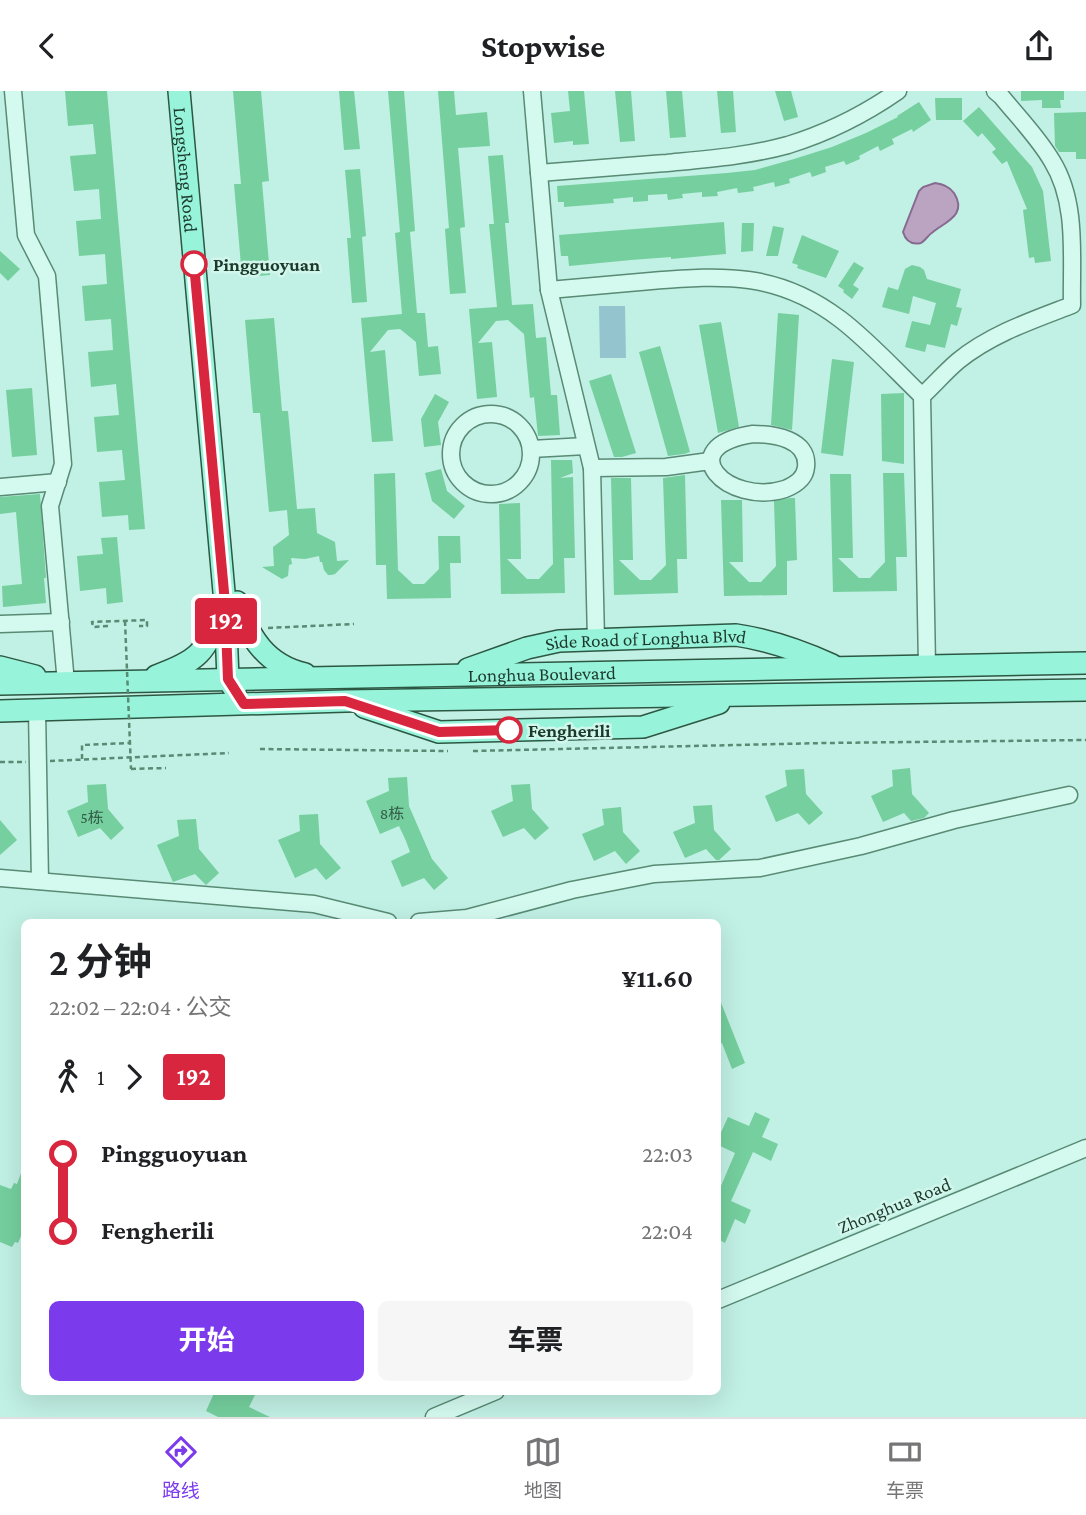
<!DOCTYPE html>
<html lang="zh">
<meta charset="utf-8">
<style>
:root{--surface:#fff;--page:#f6f6f6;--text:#202124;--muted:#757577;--line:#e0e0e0;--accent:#7c3aed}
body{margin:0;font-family:"Crimson Pro","Noto Sans SC",serif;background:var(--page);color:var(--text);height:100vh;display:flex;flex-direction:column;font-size:26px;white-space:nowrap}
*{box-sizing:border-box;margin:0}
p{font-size:23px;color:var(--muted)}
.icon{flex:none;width:38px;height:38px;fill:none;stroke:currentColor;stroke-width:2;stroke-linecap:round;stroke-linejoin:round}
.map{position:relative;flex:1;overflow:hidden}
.side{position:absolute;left:21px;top:828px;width:700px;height:476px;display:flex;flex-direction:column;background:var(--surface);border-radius:10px;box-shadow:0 7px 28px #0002}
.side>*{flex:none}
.badge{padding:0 14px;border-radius:5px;font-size:24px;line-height:46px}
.map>.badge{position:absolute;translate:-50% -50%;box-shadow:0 0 0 4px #fff}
.legs{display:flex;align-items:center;gap:10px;height:77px;padding:0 28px;font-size:23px}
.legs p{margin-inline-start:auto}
.overview{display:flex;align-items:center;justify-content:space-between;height:119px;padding:0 28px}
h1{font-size:38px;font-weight:700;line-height:52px}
.primary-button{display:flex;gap:14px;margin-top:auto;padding:14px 28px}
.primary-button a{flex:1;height:80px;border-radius:10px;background:var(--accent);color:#fff;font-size:28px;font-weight:700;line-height:80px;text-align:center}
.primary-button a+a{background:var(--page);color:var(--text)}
ul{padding:0 28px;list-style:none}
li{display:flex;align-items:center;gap:24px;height:77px;font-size:26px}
li i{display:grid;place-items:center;width:10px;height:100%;margin:0 9px;background:currentColor}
li i::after{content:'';width:18px;height:18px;margin:-9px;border:5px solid;border-radius:50%;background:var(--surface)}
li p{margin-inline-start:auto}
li:first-child i{background:linear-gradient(#0000 50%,currentColor 0)}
li:last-child i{background:linear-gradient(currentColor 50%,#0000 0)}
header{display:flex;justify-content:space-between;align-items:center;height:91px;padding:0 28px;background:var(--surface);font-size:32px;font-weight:700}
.menu{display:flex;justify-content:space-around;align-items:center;height:98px;border-top:2px solid var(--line);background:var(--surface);font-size:19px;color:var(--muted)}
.menu a{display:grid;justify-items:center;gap:4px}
.menu .selected{color:var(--accent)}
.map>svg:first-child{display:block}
</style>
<header><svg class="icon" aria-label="back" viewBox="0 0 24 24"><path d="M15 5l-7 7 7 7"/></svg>Stopwise<svg class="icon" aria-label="share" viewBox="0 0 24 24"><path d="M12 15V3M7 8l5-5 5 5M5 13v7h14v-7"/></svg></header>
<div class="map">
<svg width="1086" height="1326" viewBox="0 0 1086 1326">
<rect width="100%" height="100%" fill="#c1f0e4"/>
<!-- green -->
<polygon fill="#94c5ce" points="599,215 625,215 626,267 600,267"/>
<!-- water -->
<path fill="#baa4c2" stroke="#886a90" stroke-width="2" d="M935,92C943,93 949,95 954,102C968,124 945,131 933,141C928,144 926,149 921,152C912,154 906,151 903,141L919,100L923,96Z"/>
<!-- building -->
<g fill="#75cf9e">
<polygon points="65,0 107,0 145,438 129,439 128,424 102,426 99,391 125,389 122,359 97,361 94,326 119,324 116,293 91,296 88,261 113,259 111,228 85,230 82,195 107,193 105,163 79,165 76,130 101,128 99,98 74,100 70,65 96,63 93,33 68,35"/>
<polygon points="233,0 261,0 269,90 262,91 270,184 242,186 234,93 241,93"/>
<polygon points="339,0 354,0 360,58 344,59"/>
<polygon points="388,0 404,0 415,140 410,141 417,222 425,222 428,256 438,255 441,283 419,285 416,251 400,238 388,239 370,261 385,259 393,350 372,351 361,227 402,223 395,142 400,141"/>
<polygon points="438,0 454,0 456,24 487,21 490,55 458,57 465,136 460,137 466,202 450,203 445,138 449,137"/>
<polygon points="568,0 584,0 589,53 573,54 573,50 554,52 551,22 570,20"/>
<polygon points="615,0 631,0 635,50 620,51"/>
<polygon points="666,0 682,0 686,46 670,47"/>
<polygon points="717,0 733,0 736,41 721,42"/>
<polygon points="775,0 791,0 798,26 784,30"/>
<polygon points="1021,0 1064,0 1064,9 1060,9 1061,17 1042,17 1042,9 1021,10"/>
<polygon points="935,7 962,7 962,29 936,29"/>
<polygon points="919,11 931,29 913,41 912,38 892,48 894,53 880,60 878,55 859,65 860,68 846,74 844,70 825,76 826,81 812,86 810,81 789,88 790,92 775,96 774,91 753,96 754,100 738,102 737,97 717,101 718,105 702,106 702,101 682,103 683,107 668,109 667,103 648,104 648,110 633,111 633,106 613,108 614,112 564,116 564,111 558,111 557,95 727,82 755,79 794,68 832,56 866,42 898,26 897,25"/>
<polygon points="979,16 1032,76 1043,100 1051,170 1035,172 1034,166 1029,167 1023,119 1027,118 1007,70 1002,73 992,61 996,58 982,42 978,46 963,30"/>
<polygon points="1086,21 1086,68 1076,68 1076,61 1059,61 1055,55 1054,22"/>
<polygon points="503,64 509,132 505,132 512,214 533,213 536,247 546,246 551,304 557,304 560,344 538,345 534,306 530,307 524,243 508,229 496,230 478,252 492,251 497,306 477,308 469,218 497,216 489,133 494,133 488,65"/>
<polygon points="360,78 366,145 362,146 367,211 352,212 347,147 351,147 345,79"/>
<polygon points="724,131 726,163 671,168 671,166 631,169 569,175 568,165 561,165 559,144"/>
<polygon points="742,132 754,132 753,160 741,161"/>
<polygon points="773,135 784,137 778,165 766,165"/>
<polygon points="802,144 839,160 826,187 797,177 798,174 792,172"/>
<polygon points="0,160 20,178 8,190 0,182"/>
<polygon points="854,171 864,177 853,194 859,198 852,208 843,201 844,199 838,195"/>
<polygon points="912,174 920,176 924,179 927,188 961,198 956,216 962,217 957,235 951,233 945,257 927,253 925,261 905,256 912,230 930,234 936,212 913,205 909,223 882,216 888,196 898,199 905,178"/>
<polygon points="778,222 799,224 792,339 771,334"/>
<polygon points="274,227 282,320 288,320 297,418 315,417 317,442 335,451 337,470 349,469 335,483 331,484 328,484 324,479 322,471 320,471 319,465 305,468 291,467 292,473 289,474 288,485 282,488 262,476 274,475 273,456 289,444 287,419 269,421 260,322 253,322 245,229"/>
<polygon points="721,231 739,336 718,342 699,234"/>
<polygon points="660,255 690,361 684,363 668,365 639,261"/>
<polygon points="832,268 854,271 843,365 821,362"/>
<polygon points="611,283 636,362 622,366 614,366 589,290"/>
<polygon points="32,297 37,364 12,366 6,299"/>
<polygon points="904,302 904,373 882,370 881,303"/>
<polygon points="435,303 449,311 438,331 441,354 424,356 421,328"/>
<polygon points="551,369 572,369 573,382 560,387 573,386 575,467 564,467 565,502 501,503 499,413 520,412 521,468 507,468 527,488 539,488 553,473"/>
<polygon points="441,378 447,400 465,415 454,428 432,410 425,382"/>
<polygon points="395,382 398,479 413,493 424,493 439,478 438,445 460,445 461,472 450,472 451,507 387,508 386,474 376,474 374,383"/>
<polygon points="883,382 904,382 907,466 896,466 897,500 833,501 830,383 851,383 853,467 838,467 859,487 870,487 885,471"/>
<polygon points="685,384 687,468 677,468 678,502 614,504 611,387 631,387 633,469 619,469 640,489 651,489 666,474 663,387"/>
<polygon points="40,403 46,487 44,487 46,512 3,516 2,495 22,493 16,421 0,423 0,406"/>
<polygon points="790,407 795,407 797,469 787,470 787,504 724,505 721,409 742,409 743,471 729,471 749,491 761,491 776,475 774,410"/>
<polygon points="117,446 123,511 107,513 106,497 80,500 77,465 103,463 101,447"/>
<polygon points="910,677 912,703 929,722 924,727 911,730 904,722 883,731 871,705 893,695 892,679"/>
<polygon points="804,678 806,703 823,722 809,734 798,722 776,731 765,705 787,695 785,679"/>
<polygon points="407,686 409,715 432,768 448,787 434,799 424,787 402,796 391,770 410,761 406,750 399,735 380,743 366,710 389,700 388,687"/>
<polygon points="106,693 108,718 124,737 111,749 100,737 78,746 67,720 88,711 87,694"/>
<polygon points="530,693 532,718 549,737 535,749 524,737 503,746 491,720 513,710 511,694"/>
<polygon points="712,714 714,739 731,758 719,769 716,769 706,758 685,767 673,741 695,732 693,715"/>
<polygon points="621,716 623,741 640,760 626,773 615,760 594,770 582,743 604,734 602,718"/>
<polygon points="318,723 320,753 341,777 326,789 316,777 295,787 278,749 300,740 299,724"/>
<polygon points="196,728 199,758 219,782 206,794 195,783 173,791 157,754 179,745 177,729"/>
<polygon points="0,729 17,749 0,764"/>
<polygon points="718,904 745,972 732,978 722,952 718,953"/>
<polygon points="755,1021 770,1028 762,1046 778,1053 771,1070 753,1061 731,1110 751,1119 745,1133 735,1128 725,1152 718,1148 718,1102 735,1062 718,1054 718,1048 728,1026 749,1035"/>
<polygon points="24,1074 24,1138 18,1152 15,1151 12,1156 0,1151 0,1094 11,1098 14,1092 17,1093"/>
<polygon points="215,1300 257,1300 249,1316 270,1326 218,1326 206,1320"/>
</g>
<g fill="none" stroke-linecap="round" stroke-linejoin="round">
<!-- minor casing -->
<g stroke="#588a74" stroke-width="19">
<g id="minor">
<polyline points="13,0 26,144 47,185 63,373 50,415 66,592"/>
<polyline points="532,0 549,199 592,377 596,549"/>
<path d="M539,82C581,79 624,75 667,72C708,68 748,65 788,54C827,42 865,23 898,0"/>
<path d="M549,199C583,196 617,193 651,190C724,184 778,181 840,228C869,250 895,279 922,305L927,575"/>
<path d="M922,305C934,294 945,281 958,270C991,243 1033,229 1072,214C1071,166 1078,112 1052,70C1038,46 1018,26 1001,5L995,0"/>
<circle cx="491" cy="363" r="40"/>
<path d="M753,343C774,343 809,348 806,376C805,388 795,394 785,398C728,416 669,356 753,343Z"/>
<polyline points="531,358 586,355"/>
<polyline points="592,377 666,376 710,370"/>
<polyline points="0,396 58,391"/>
<polyline points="0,533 61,531"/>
<polyline points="37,619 40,790"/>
<polyline points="0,787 314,813 388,831"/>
<polyline points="419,831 467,827 572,799 654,783 760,777 861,755 954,729 1069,704"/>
<polyline points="718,1209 1086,1057"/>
<polyline points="434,1326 496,1300"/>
</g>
</g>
<!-- major casing -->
<g stroke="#2c5742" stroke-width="24">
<g id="major">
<path id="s1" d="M179,0L225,512L228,588L235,599"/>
<path d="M237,511C249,546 266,574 305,583"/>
<polyline points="0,576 35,585"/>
<path id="s2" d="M468,578L527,557L559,550L736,544C770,549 801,560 832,574"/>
<path d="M156,585C203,568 204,561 223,517"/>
<path id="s3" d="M0,593L1086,572"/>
<polyline points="364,616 439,641 643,636 719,612"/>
<polyline points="0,620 345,610 1086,599"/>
</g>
</g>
<!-- path -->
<g stroke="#588a74" stroke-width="2.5" stroke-dasharray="5 3.5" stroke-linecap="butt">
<polyline points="108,535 93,536 92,531 147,529 147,535 139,535"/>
<polyline points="268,537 354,533"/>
<polyline points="260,658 448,660"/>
<polyline points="473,660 824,652 1086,649"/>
<polyline points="82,668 82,654 130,652"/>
<polyline points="50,670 229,662"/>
<polyline points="0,671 26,671"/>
<polyline points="131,678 166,677"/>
</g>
<!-- minor -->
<use href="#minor" stroke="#d4faf0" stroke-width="16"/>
<!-- major -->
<use href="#major" stroke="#97f4db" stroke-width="21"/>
<!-- path-bridge -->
<polyline stroke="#588a74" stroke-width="2.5" stroke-dasharray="5 3.5" stroke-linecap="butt" points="125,530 131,678"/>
</g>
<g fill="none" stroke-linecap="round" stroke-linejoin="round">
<!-- line-1 casing -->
<g stroke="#fff" stroke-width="16">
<polyline id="line-1" points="194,173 225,512 228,588 244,613 345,610 439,641 509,639"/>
</g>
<!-- line-1 -->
<use href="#line-1" stroke="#d7263d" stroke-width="10"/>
</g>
<!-- markers -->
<g fill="#fff" stroke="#d7263d" stroke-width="3.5">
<circle cx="194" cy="173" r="12"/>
<circle cx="509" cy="639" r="12"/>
</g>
<g text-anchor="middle" stroke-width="5" stroke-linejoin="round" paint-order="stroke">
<!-- number labels -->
<g font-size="16" fill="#335e48">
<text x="392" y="728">8栋</text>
<text x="92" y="732">5栋</text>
</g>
<!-- street labels -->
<g font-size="19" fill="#1d392b" stroke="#d1f7ed">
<text dy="7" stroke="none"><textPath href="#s1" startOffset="79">Longsheng Road</textPath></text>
<text dy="7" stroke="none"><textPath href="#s2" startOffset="182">Side Road of Longhua Blvd</textPath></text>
<text dy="7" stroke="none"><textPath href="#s3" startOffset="542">Longhua Boulevard</textPath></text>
<text transform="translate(894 1114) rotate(-22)" y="7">Zhonghua Road</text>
</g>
<!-- stop labels -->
<g font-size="19" font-weight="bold" fill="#1d392b" stroke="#d1f7ed" text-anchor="start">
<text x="213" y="180">Pingguoyuan</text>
<text x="528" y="646">Fengherili</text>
</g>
</g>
</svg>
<b class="badge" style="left:226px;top:530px;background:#d7263d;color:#fff">192</b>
<section class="side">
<div class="overview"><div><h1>2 分钟</h1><p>22:02 – 22:04 · 公交</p></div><b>¥11.60</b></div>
<div class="legs"><svg class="icon" aria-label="walk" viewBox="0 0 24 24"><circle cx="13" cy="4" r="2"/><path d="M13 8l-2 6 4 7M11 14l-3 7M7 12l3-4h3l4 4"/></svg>1<svg class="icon" aria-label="forward" viewBox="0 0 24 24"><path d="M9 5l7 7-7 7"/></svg><b class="badge" style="background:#d7263d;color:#fff">192</b></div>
<ul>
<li><i style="color:#d7263d"></i><b>Pingguoyuan</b><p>22:03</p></li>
<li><i style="color:#d7263d"></i><b>Fengherili</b><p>22:04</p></li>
</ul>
<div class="primary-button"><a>开始</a><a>车票</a></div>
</section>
</div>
<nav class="menu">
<a class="selected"><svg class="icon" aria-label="directions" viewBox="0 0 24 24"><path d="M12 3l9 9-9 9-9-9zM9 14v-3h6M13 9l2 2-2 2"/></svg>路线</a>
<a><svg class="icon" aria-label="map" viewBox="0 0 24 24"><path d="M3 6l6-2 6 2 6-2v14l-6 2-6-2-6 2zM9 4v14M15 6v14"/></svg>地图</a>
<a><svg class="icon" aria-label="tickets" viewBox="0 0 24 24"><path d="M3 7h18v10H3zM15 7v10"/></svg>车票</a>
</nav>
